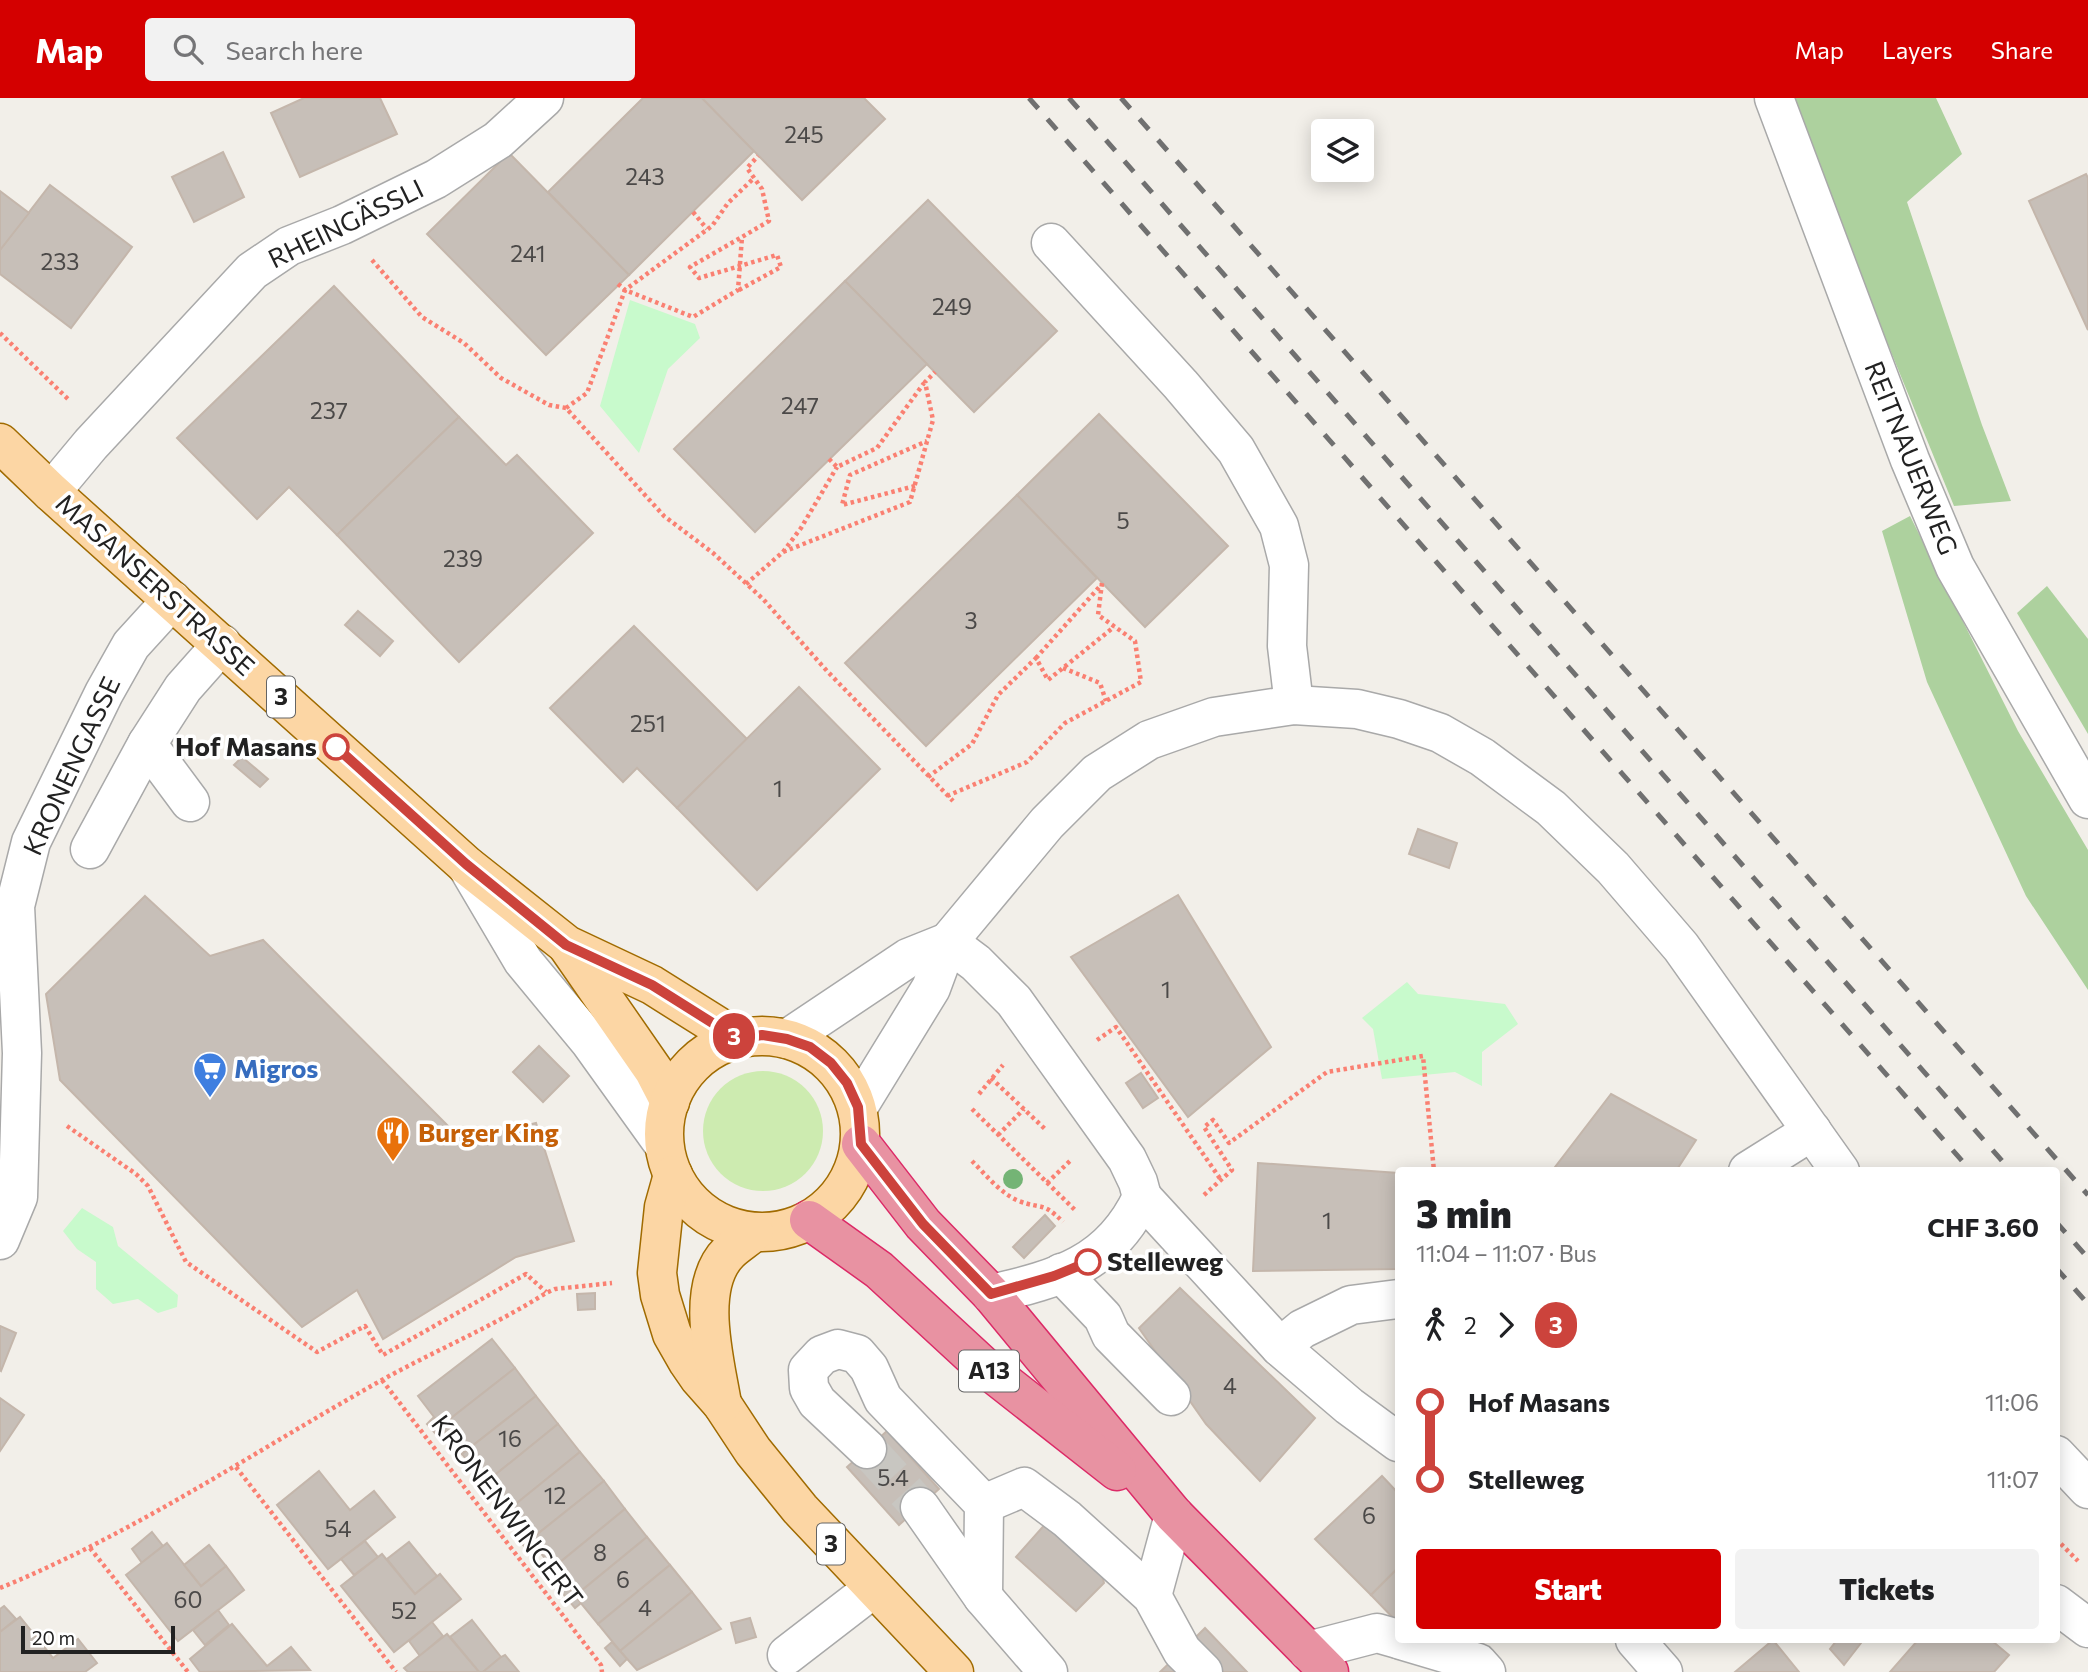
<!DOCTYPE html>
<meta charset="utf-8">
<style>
:root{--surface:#fff;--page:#f2f2f2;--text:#202124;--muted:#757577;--accent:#d40000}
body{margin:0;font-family:Commissioner,sans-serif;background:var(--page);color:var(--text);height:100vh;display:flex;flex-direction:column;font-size:26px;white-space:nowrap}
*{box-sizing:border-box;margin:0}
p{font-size:23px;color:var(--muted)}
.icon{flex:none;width:38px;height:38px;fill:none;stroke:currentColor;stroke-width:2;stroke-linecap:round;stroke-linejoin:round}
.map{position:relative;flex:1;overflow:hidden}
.panel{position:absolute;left:1395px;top:1069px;width:665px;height:476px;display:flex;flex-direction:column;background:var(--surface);border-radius:7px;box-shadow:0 4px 18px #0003}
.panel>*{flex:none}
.badge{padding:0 14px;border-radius:23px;font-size:24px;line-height:46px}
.buttons{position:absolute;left:1311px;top:21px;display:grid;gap:14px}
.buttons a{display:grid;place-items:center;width:63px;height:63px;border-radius:7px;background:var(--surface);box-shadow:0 4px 18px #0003;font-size:35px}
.scale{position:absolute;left:21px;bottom:18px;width:154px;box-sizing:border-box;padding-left:7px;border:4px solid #222;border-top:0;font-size:19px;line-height:24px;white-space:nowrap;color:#222;-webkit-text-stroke:5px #fff;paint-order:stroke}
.map>.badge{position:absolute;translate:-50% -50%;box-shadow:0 0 0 4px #fff}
.legs{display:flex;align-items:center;gap:10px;height:77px;padding:0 21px;font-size:23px}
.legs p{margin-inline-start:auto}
.overview{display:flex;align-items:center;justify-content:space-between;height:119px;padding:0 21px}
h1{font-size:38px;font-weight:800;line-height:52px}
.action{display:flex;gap:14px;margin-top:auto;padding:14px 21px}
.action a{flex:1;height:80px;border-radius:7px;background:var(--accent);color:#fff;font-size:28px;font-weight:800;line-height:80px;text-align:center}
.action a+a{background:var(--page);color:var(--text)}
ul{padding:0 21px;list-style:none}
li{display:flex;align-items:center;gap:24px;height:77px;font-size:26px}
li i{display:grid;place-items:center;width:10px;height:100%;margin:0 9px;background:currentColor}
li i::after{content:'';width:18px;height:18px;margin:-9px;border:5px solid;border-radius:50%;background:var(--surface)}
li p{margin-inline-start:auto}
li:first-child i{background:linear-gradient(#0000 50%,currentColor 0)}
li:last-child i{background:linear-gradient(currentColor 50%,#0000 0)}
header{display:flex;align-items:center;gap:42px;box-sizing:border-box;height:98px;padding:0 35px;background:var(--accent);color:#fff}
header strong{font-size:33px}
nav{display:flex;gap:38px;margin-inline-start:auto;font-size:24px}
.search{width:490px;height:63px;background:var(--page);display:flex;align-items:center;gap:18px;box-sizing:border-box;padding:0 24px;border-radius:7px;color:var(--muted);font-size:26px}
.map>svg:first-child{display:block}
</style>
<header>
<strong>Map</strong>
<div class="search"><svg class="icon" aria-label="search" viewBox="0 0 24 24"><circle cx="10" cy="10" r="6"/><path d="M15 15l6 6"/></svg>Search here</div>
<nav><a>Map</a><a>Layers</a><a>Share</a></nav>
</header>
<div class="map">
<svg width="2088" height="1574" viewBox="0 0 2088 1574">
<rect width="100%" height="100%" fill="#f2efe9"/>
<!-- grass -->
<circle fill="#cdebb0" cx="763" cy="1033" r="60"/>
<!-- forest -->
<g fill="#add19e">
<polygon points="1793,0 1936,0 1962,56 1907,104 1982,327 2011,403 1954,408 1826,95"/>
<polygon points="1910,418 2018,633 2088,752 2088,892 2026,798 1927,584 1882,433"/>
<polygon points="2047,488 2088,541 2088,636 2017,515"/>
</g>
<!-- park -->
<g fill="#c8facc">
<polygon points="630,202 695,226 700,240 668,271 639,355 600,308"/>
<polygon points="1407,884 1418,896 1505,906 1518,926 1482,954 1482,988 1455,974 1382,981 1373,931 1362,920"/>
<polygon points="82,1110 113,1129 118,1148 178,1197 177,1209 158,1215 138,1201 113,1206 96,1191 96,1164 77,1151 63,1133"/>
</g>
<!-- building -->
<g fill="#c7bfb8" stroke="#c4b6ab" stroke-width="2">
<polygon points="304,0 380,0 397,36 300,79 271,15"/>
<polygon points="643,0 702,0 754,53 629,177 548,94"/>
<polygon points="702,0 864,0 885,21 802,102"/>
<polygon points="223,54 244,99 194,124 172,79"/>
<polygon points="509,55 629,177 546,257 427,136"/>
<polygon points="2086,76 2088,80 2088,232 2029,103"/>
<polygon points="50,87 132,149 71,230 0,176 0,152"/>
<polygon points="0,93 29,115 0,152"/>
<polygon points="928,102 1057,233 974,314 845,183"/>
<polygon points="845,183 927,266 755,434 674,351"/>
<polygon points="334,188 459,319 337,437 289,389 257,421 177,340"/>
<polygon points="1099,316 1228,448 1145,529 1017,397"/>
<polygon points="459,319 506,367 517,357 593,435 459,564 337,437"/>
<polygon points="1017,397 1097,480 926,648 845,565"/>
<polygon points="358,513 393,543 380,558 345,527"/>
<polygon points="634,528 747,641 677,710 637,670 623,684 550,610"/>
<polygon points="799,589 880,671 757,792 677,710"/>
<polygon points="242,659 268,681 260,689 234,667"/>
<polygon points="1418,731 1457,745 1449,770 1409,756"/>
<polygon points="1178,797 1271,949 1188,1019 1071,859"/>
<polygon points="145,798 210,858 263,842 463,1043 536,1025 574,1143 516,1159 383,1241 357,1192 302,1229 60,982 46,896"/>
<polygon points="539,948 569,978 543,1004 513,974"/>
<polygon points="1141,975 1158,1000 1143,1010 1126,985"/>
<polygon points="1611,996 1696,1042 1676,1073 1552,1073"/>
<polygon points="1258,1065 1398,1075 1398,1171 1253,1173"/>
<polygon points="1045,1117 1055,1128 1024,1160 1013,1149"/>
<polygon points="1180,1190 1315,1320 1260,1383 1206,1326 1139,1230"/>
<polygon points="595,1195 595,1211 578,1212 577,1196"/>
<polygon points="0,1228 16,1235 1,1273 0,1272"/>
<polygon points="492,1241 515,1270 441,1328 418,1298"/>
<polygon points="515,1270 536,1298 462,1356 441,1328"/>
<polygon points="536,1298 558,1326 485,1385 462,1356"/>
<polygon points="0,1300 24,1317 0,1353"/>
<polygon points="433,1320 448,1338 442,1343 427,1326"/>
<polygon points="558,1326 580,1354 507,1413 485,1385"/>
<polygon points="887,1333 939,1391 899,1427 847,1369"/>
<polygon points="580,1354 604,1383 530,1442 507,1413"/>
<polygon points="319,1373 350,1412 374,1393 395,1419 328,1471 277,1407"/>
<polygon points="478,1376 493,1394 486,1400 471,1382"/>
<polygon points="1382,1378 1398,1395 1398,1470 1371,1497 1315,1441"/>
<polygon points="604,1383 625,1411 553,1470 530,1442"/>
<polygon points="625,1411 647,1439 575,1498 553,1470"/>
<polygon points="1048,1423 1100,1470 1104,1485 1076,1513 1016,1459"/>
<polygon points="520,1430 537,1451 530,1456 514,1435"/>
<polygon points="152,1434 163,1448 142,1465 132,1451"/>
<polygon points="647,1439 670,1467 598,1526 575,1498"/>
<polygon points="365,1443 378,1459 354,1477 341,1461"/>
<polygon points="409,1444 437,1478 415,1496 387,1461"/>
<polygon points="167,1445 201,1488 226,1468 244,1492 178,1543 126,1477"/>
<polygon points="209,1447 226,1468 201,1488 184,1467"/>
<polygon points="382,1456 415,1496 440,1476 461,1501 394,1554 341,1488"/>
<polygon points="670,1467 692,1494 620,1553 598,1526"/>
<polygon points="1398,1470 1398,1525 1371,1497"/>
<polygon points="567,1487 581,1505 575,1510 560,1492"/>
<polygon points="692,1494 721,1531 637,1572 620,1553"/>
<polygon points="4,1508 16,1521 0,1534 0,1511"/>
<polygon points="218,1512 229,1527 205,1547 193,1532"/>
<polygon points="20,1519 53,1560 78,1541 97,1565 85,1574 0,1574 0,1534"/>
<polygon points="750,1520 756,1539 736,1545 731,1525"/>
<polygon points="472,1522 501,1559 483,1574 479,1574 450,1539"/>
<polygon points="432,1524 443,1538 420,1558 409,1543"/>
<polygon points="232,1526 267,1568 291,1549 310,1572 200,1574 190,1561"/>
<polygon points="1205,1530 1247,1574 1160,1574 1182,1553"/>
<polygon points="447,1536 479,1574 408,1574 404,1570"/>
<polygon points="1773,1542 1799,1574 1735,1574"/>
<polygon points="1837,1542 1857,1542 1861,1545 1844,1567 1830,1551"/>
<polygon points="1918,1542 1991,1542 2009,1557 1994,1574 1890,1574"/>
<polygon points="612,1544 627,1561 620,1568 605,1550"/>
<polygon points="505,1557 519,1574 483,1574 501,1559"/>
</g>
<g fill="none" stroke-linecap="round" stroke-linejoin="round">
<!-- minor-tunnel -->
<polyline stroke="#c8c6c1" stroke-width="38" stroke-dasharray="38 19" stroke-linecap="butt" points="867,1351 920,1409"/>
<!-- minor casing -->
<g stroke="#a9a9a9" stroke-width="41">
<g id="minor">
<polyline points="1774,0 1910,362 1955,469 2088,701"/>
<polyline points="1051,145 1181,287 1236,352 1279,428 1289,467 1287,548 1294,607"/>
<polyline points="51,394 91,346 252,173 289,148 342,127 436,81 498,42 544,0"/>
<polyline points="190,704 147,646 183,590 222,546"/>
<polyline points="90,751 147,646"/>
<polyline points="467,768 523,863 590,944 664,1047"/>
<path d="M948,844L976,865L1014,903L1127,1061L1138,1084L1142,1099C1111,1166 1058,1181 991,1196"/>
<polyline points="787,941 908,860 948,844"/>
<polyline points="858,1009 931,890 948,844 1047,725 1097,675 1149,642 1214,619 1294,607 1357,611 1399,621 1440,635 1482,659 1551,710 1613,770 1681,849 1840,1073"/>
<polyline points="1748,1073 1812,1033"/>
<polyline points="1142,1099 1280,1249 1349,1308 1398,1344"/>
<polyline points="0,1142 18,1099 22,955 15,808 31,744 104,595 131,547 172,502"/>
<polyline points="1061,1175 1103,1219 1111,1237 1171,1298"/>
<polyline points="1280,1249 1302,1231 1351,1207 1398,1201"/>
<polyline points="867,1351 817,1304 809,1290 808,1272 822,1257 838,1251 857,1256 869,1270 883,1301 984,1406 983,1499"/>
<polyline points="2056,1357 2088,1391"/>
<polyline points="984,1406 1024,1389 1067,1421 1152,1498 1182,1553 1203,1574"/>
<polyline points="920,1409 983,1499 1048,1574"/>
<polyline points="1152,1498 1174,1417"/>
<polyline points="2056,1506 2088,1530"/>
<polyline points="1401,1542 1478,1565 1486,1574"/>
<polyline points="1635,1542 1663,1574"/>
<polyline points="1308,1553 1377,1535 1398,1541"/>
<polyline points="787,1557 874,1490"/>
</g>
</g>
<!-- major casing -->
<g stroke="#a06b00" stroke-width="41">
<g id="major">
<polyline points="0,345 51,394 466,767 567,847 652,887 738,941"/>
<polyline points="568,849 654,973 670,1004"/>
<circle cx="762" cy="1036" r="98"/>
<polyline points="673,1077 664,1109 657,1175 660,1197 672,1236 688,1264 699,1280 722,1306 753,1353 800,1411 954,1574"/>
<path d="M722,1306C715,1263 694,1189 729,1154C736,1147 746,1141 754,1134"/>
</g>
</g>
<!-- highway casing -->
<g stroke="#dc2a67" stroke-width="41">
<g id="highway">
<polyline points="861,1046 923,1126 991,1196 1174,1417 1329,1574"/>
<polyline points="809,1122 879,1172 982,1267 1117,1373"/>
</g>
</g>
<!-- path -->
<g stroke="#fa8072" stroke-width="4.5" stroke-dasharray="3.5 3.5" stroke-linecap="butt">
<polyline points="693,114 707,131"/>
<polyline points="372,162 422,219 464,245 501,280 549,307 566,310 664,418 713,455 763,501 827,573 953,703"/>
<polyline points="618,186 625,192 712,128 728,105 754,80"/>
<polyline points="739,192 781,169 777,157 699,180 690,169 742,139"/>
<polyline points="0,235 70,303"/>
<polyline points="566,310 587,295 625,192 693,219 738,192 742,139 769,123 762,91 747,70 758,58"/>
<polyline points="829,361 837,369 877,350 924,285"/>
<polyline points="915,388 842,407 850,377 927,343"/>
<polyline points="783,454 801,430 837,369"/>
<polyline points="746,486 783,454 910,404 933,322 925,284 935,274"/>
<polyline points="1036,560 1102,486"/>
<polyline points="1063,570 1100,585 1106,603"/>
<polyline points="928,679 972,646 998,597 1036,560 1048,582 1114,529"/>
<polyline points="947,698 1027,664 1065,625 1141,584 1135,543 1098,517 1102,485"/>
<polyline points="1097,942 1116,929 1221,1082"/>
<polyline points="991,980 1045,1031"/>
<polyline points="979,996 1003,967"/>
<polyline points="972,1011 1076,1113"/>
<polyline points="67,1028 136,1076 148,1088 186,1164 317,1254 365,1228 383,1257 526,1176 546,1194"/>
<polyline points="998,1037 1024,1011"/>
<path d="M972,1063C986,1077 1001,1096 1019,1103C1043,1112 1042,1103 1063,1124"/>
<polyline points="1047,1085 1071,1062"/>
<polyline points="1204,1097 1232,1072 1204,1029 1213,1022 1229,1045 1327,974 1423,958 1434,1073"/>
<polyline points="382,1282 601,1567 602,1574"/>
<polyline points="236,1369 396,1574"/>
<polyline points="2056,1441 2078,1463"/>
<polyline points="90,1450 188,1574"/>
<path d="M0,1490C135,1435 255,1353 382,1282C436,1252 494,1228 546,1195L555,1191L612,1185"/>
</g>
<!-- minor -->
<use href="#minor" stroke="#fff" stroke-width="38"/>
<!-- major -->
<use href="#major" stroke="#fcd6a4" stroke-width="38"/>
<!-- highway -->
<use href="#highway" stroke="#e892a2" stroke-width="38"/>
<!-- rail -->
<g stroke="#707070" stroke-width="5" stroke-dasharray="14 14" stroke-linecap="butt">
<polyline points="1029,0 1971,1073"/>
<polyline points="1069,0 2011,1073"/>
<polyline points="1121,0 2088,1097"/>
<polyline points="2056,1124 2088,1160"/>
<polyline points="2056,1170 2088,1206"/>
</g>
</g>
<!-- trees -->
<circle fill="#74b475" cx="1013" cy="1081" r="10"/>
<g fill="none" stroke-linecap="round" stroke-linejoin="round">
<!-- line-1 casing -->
<g stroke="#fff" stroke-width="16">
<polyline id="line-1" points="336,649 466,766 566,847 652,887 738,941 762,937 787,941 810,949 831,965 847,985 858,1009 861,1046 923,1126 991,1196 1054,1178 1088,1164"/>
</g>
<!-- line-1 -->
<use href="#line-1" stroke="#cc433c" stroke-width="10"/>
</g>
<!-- icons -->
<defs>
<g id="supermarket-pin" transform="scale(1.75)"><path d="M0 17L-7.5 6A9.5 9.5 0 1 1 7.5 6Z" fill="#3f7fe0" stroke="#fff"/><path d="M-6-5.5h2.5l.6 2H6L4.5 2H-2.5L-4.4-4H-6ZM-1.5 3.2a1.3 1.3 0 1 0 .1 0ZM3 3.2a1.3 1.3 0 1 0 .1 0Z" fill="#fff"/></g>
<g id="restaurant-pin" transform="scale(1.75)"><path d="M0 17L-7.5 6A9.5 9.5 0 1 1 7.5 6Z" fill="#e8710a" stroke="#fff"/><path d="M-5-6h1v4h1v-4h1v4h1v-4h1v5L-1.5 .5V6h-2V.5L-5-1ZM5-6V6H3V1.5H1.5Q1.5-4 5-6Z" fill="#fff"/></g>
</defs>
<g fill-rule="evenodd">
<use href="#supermarket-pin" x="210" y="971"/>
<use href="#restaurant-pin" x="393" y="1035"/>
</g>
<!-- markers -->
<g fill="#fff" stroke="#cc433c" stroke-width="3.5">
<circle cx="336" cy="649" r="12"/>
<circle cx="1088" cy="1164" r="12"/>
</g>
<g text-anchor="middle" stroke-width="7" stroke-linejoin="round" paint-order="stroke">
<!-- number labels -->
<g font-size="23" fill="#4b4948">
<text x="804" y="45">245</text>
<text x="645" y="87">243</text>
<text x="528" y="164">241</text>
<text x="60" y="172">233</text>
<text x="952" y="217">249</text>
<text x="800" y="316">247</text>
<text x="329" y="321">237</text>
<text x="1123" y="431">5</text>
<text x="463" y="469">239</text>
<text x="971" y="531">3</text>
<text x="648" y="634">251</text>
<text x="778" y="699">1</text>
<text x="1166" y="900">1</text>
<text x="1327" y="1131">1</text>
<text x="1230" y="1296">4</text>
<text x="510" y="1349">16</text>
<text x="893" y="1388">5.4</text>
<text x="555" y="1406">12</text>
<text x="1369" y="1426">6</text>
<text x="338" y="1439">54</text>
<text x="600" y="1463">8</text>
<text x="623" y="1490">6</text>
<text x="188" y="1510">60</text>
<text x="645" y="1518">4</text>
<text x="404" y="1521">52</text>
</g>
<!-- shield labels -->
<g fill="#fff" stroke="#646464" stroke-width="2">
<rect x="267" y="578.5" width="28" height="41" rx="5"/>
<rect x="959" y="1252.5" width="60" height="41" rx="5"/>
<rect x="817" y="1425.5" width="28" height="41" rx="5"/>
</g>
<g font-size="24" font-weight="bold" fill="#222">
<text x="281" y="607">3</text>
<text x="989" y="1281">A13</text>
<text x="831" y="1454">3</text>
</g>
<!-- street labels -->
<g font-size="26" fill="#222" stroke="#fff">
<text transform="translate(346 126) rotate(-26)" y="9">RHEINGÄSSLI</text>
<text transform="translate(1911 360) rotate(68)" y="9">REITNAUERWEG</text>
<text transform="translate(155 487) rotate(42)" y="9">MASANSERSTRASSE</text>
<text transform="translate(72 668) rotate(-65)" y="9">KRONENGASSE</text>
<text transform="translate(507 1413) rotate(53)" y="9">KRONENWINGERT</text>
</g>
<!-- stop labels -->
<g font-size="26" font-weight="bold" fill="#222" stroke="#fff" text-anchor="end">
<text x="317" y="658">Hof Masans</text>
<text x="1107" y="1173" text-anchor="start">Stelleweg</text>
</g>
<!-- shop labels -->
<g font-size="26" font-weight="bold" fill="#366cbe" stroke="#fff" text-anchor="start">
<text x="234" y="980">Migros</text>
</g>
<!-- food labels -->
<g font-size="26" font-weight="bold" fill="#c56008" stroke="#fff" text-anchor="start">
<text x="418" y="1044">Burger King</text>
</g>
</g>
</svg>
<div class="buttons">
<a><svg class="icon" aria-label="layers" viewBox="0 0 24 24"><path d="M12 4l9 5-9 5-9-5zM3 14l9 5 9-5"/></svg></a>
</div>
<div class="scale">20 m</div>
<b class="badge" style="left:734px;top:938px;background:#cc433c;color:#fff">3</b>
<section class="panel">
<div class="overview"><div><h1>3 min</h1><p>11:04 – 11:07 · Bus</p></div><b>CHF 3.60</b></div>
<div class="legs"><svg class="icon" aria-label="walk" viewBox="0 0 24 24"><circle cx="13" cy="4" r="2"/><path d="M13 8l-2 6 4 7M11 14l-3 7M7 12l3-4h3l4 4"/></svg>2<svg class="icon" aria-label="forward" viewBox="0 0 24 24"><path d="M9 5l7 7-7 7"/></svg><b class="badge" style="background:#cc433c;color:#fff">3</b></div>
<ul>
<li><i style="color:#cc433c"></i><b>Hof Masans</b><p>11:06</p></li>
<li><i style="color:#cc433c"></i><b>Stelleweg</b><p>11:07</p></li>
</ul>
<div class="action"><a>Start</a><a>Tickets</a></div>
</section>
</div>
